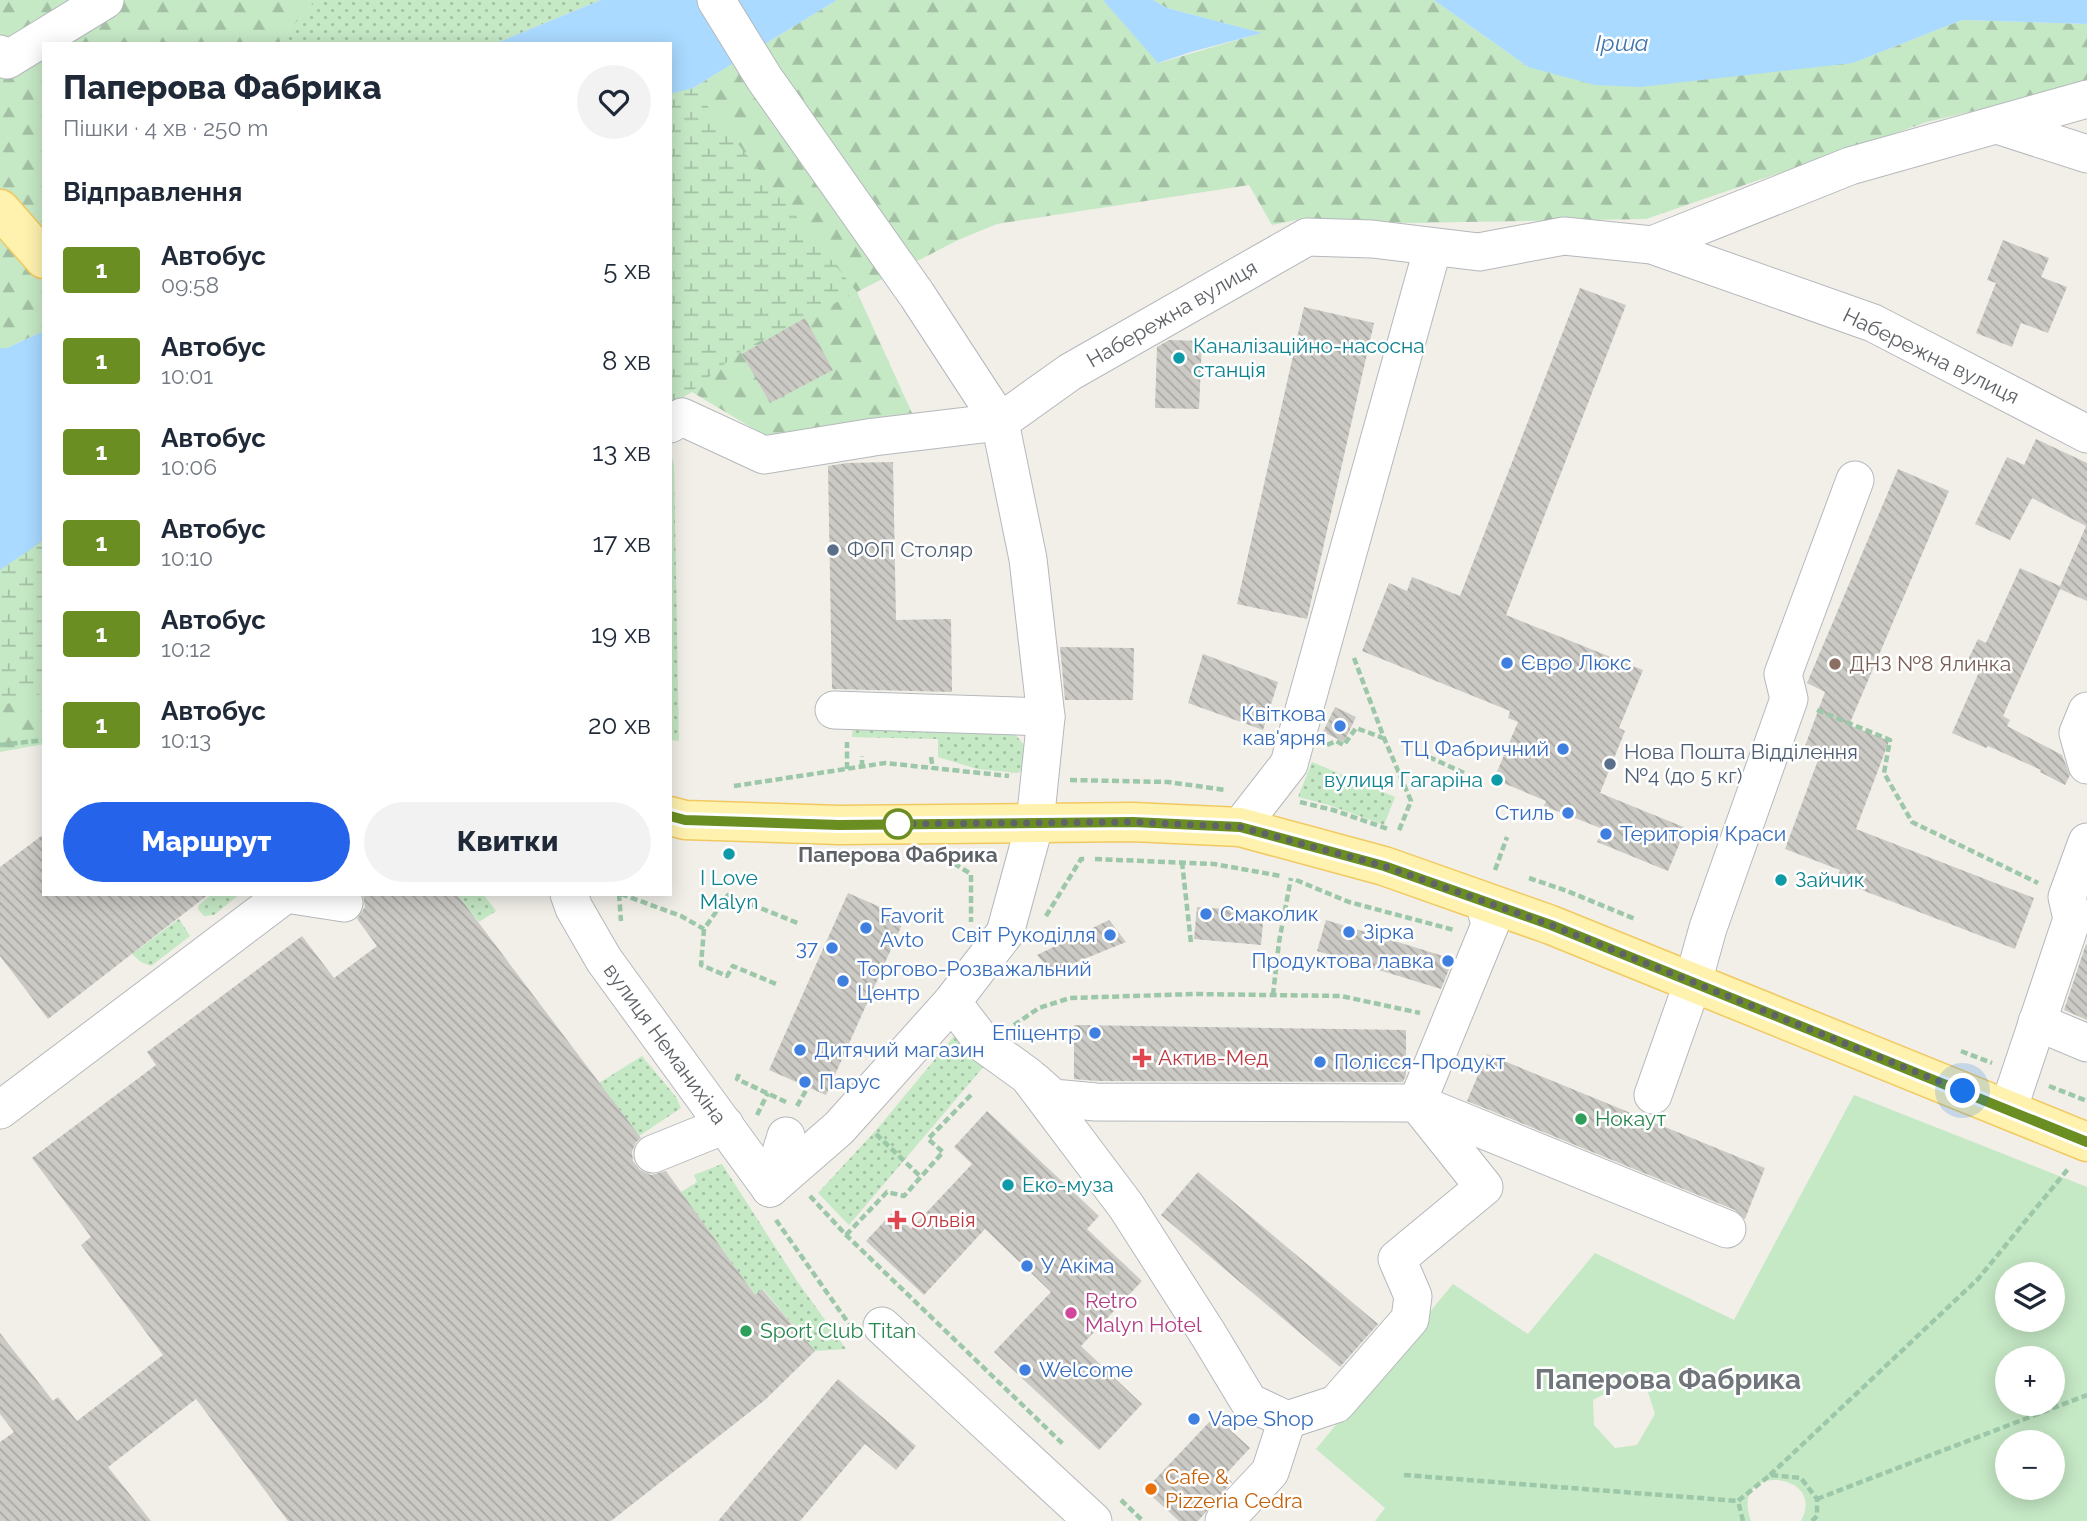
<!DOCTYPE html>
<html lang="uk">
<meta charset="utf-8">
<style>
:root{--surface:#fff;--page:#f2f2f3;--text:#1f2937;--muted:#747a83;--accent:#2563eb}
body{margin:0;font-family:Raleway,sans-serif;background:var(--page);color:var(--text);height:100vh;display:flex;flex-direction:column;font-size:26px;white-space:nowrap}
*{box-sizing:border-box;margin:0}
p{font-size:23px;color:var(--muted)}
.icon{flex:none;width:38px;height:38px;fill:none;stroke:currentColor;stroke-width:2;stroke-linecap:round;stroke-linejoin:round}
.map{position:relative;flex:1;overflow:hidden}
.panel{position:absolute;left:42px;top:42px;width:630px;height:854px;display:flex;flex-direction:column;background:var(--surface);border-radius:0px;box-shadow:0 4px 18px #0003}
.panel>*{flex:none}
.badge{padding:0 14px;border-radius:5px;font-size:24px;line-height:46px}
.tools{position:absolute;left:1995px;top:1262px;display:grid;gap:14px}
.tools a{display:grid;place-items:center;width:70px;height:70px;border-radius:50%;background:var(--surface);box-shadow:0 4px 18px #0003;font-size:35px}
.you{position:absolute;width:35px;height:35px;margin:-18px;border:5px solid #fff;border-radius:50%;background:#1a73e8;box-shadow:0 0 0 10px #1a73e833}
.map>.badge{position:absolute;translate:-50% -50%;box-shadow:0 0 0 4px #fff}
h2{padding:0 21px;font-size:26px;line-height:63px}
.round{display:grid;place-items:center;flex:none;width:74px;height:74px;border-radius:37px;background:var(--page)}
.overview{display:flex;align-items:center;justify-content:space-between;height:119px;padding:0 21px}
h1{font-size:33px;font-weight:800;line-height:52px}
.cta{display:flex;gap:14px;margin-top:auto;padding:14px 21px}
.cta a{flex:1;height:80px;border-radius:42px;background:var(--accent);color:#fff;font-size:28px;font-weight:800;line-height:80px;text-align:center}
.cta a+a{background:var(--page);color:var(--text)}
ul{padding:0;list-style:none}
li{display:flex;align-items:center;gap:21px;height:91px;padding:0 21px}
li div{flex:1}
li b{display:block;font-size:26px}
li em{font-style:normal}
li .badge{min-width:77px;font-weight:700;text-align:center}
.map>svg:first-child{display:block}
</style>
<div class="map">
<svg width="2087" height="1521" viewBox="0 0 2087 1521">
<defs>
<pattern id="grass-dots" width="8" height="8" patternUnits="userSpaceOnUse" patternTransform="scale(1.75)"><rect width="8" height="8" fill="#c5e8c5"/><path d="M2 2h.1M6 6h.1" fill="none" stroke="#a3c0a4" stroke-width="1.8" stroke-linecap="round"/></pattern>
<pattern id="forest-firs" width="22" height="20" patternUnits="userSpaceOnUse" patternTransform="scale(1.75)"><rect width="22" height="20" fill="#c5e8c5"/><path d="M5 1l3.5 6h-7zM16 11l3.5 6h-7z" fill="#a3c0a4"/></pattern>
<pattern id="wetland-marsh" width="20" height="14" patternUnits="userSpaceOnUse" patternTransform="scale(1.75)"><rect width="20" height="14" fill="#c5e8c5"/><path d="M1 5h8M5 5V1M11 12h8M15 12V8" fill="none" stroke="#a3c0a4"/></pattern>
<pattern id="building-back-hatch" width="6" height="6" patternUnits="userSpaceOnUse" patternTransform="scale(1.75)"><rect width="6" height="6" fill="#cccac5"/><path d="M-1 5l2 2M0 0l6 6M5-1l2 2" fill="none" stroke="#a9a8a4"/></pattern>
</defs>
<rect width="100%" height="100%" fill="#f1efe8"/>
<!-- grass -->
<g fill="url(#grass-dots)">
<polygon points="315,0 601,0 494,44 278,44"/>
<polygon points="670,448 674,466 679,741 670,740"/>
<polygon points="853,725 1009,727 1024,745 1028,765 1018,773 977,769 938,757 938,739 852,737"/>
<polygon points="1312,762 1395,797 1384,825 1329,805 1298,797"/>
<polygon points="212,894 240,894 214,915 204,916 198,909 199,905"/>
<polygon points="457,894 483,894 496,911 479,922"/>
<polygon points="179,919 190,936 151,966 141,962 132,954"/>
<polygon points="955,1035 985,1065 849,1225 818,1193 878,1128"/>
<polygon points="642,1056 676,1097 681,1108 639,1136 599,1083"/>
<polygon points="722,1164 797,1281 846,1349 815,1351 763,1289 755,1295 681,1192 697,1182 694,1175"/>
</g>
<!-- forest -->
<g fill="url(#forest-firs)">
<polygon points="0,0 315,0 278,44 44,44 44,331 7,348 0,348"/>
<polygon points="837,0 1103,0 1159,63 1261,33 1167,8 1153,0 1434,0 1528,67 1853,63 1962,20 2087,24 2087,84 1927,122 1646,219 1406,223 1306,218 1272,225 1249,185 997,224 958,240 857,292 912,413 796,434 764,435 692,392 670,405 670,94 693,88"/>
<polygon points="44,425 44,744 0,752 0,494"/>
</g>
<!-- wetland -->
<g fill="url(#wetland-marsh)">
<polygon points="693,88 857,292 739,352 691,392 670,405 670,94"/>
<polygon points="44,540 44,693 0,706 0,570"/>
</g>
<!-- green -->
<path fill="#c5e8c5" fill-rule="evenodd" d="M1854,1095L2087,1187V1521H1801C1828,1471 1728,1462 1751,1521H1375L1385,1508L1316,1449L1453,1284L1528,1334L1595,1253L1734,1320ZM2007,1274H2053V1320H2007ZM2007,1358H2053V1404H2007ZM1637,1383L1647,1389L1655,1414L1637,1445L1615,1448L1594,1425L1593,1400L1614,1389ZM2007,1442H2053V1488H2007Z"/>
<!-- water -->
<g fill="#aadaff">
<polygon points="601,0 837,0 693,88 670,94 670,44 494,44"/>
<polygon points="1103,0 1153,0 1167,8 1262,33 1191,52 1158,63"/>
<polygon points="1434,0 2087,0 2087,24 1962,20 1853,63 1640,87 1595,85 1528,67"/>
<polygon points="44,331 44,540 0,570 0,348 7,348"/>
</g>
<!-- building -->
<g fill="url(#building-back-hatch)">
<polygon points="2003,240 2049,258 2041,277 2067,287 2048,333 2021,323 2012,347 1976,333 1996,283 1987,280"/>
<polygon points="1580,288 1626,305 1506,615 1643,670 1619,728 1625,731 1600,793 1686,828 1668,871 1597,842 1603,829 1544,806 1546,801 1494,779 1518,722 1508,718 1510,711 1362,651 1389,583 1407,591 1412,577 1460,596"/>
<polygon points="1304,307 1374,323 1307,619 1237,604"/>
<polygon points="805,318 833,370 770,403 742,354"/>
<polygon points="1169,340 1202,341 1199,409 1155,408 1157,347"/>
<polygon points="2036,439 2087,463 2087,601 2060,589 2003,716 2010,720 2007,726 2062,755 2070,775 2065,785 2040,772 2041,770 1988,746 1986,748 1952,733 1980,670 1966,664 1978,639 1986,643 2020,568 2060,586 2086,526 2032,498 2010,540 1975,524 2007,457 2024,465"/>
<polygon points="893,462 896,620 951,619 952,692 832,689 828,466 847,463"/>
<polygon points="1898,469 1949,491 1849,725 1889,741 1856,829 2034,898 2015,949 1836,880 1840,870 1785,849 1821,752 1805,746 1825,692 1807,683"/>
<polygon points="1060,647 1134,648 1133,700 1065,700"/>
<polygon points="1203,654 1278,682 1263,730 1188,703"/>
<polygon points="1335,707 1356,717 1344,742 1323,732"/>
<polygon points="44,834 44,894 209,894 48,1019 0,956 0,867"/>
<polygon points="848,893 905,918 826,1095 769,1070"/>
<polygon points="363,894 457,894 641,1138 636,1142 632,1152 633,1161 640,1170 651,1175 666,1171 755,1295 762,1289 815,1351 765,1400 611,1521 288,1521 196,1399 108,1467 151,1521 0,1521 0,1442 14,1432 0,1414 0,1333 53,1401 58,1397 77,1421 163,1355 81,1245 91,1237 32,1158 156,1065 147,1052 302,936 334,978 377,946 357,919 365,907"/>
<polygon points="1197,907 1264,912 1261,945 1194,939"/>
<polygon points="1109,920 1126,942 1052,972 1037,955"/>
<polygon points="1326,920 1453,959 1441,989 1317,951"/>
<polygon points="2086,944 2087,945 2087,1020 2064,1010"/>
<polygon points="1074,1025 1406,1030 1406,1075 1403,1082 1097,1081 1074,1079"/>
<polygon points="1487,1054 1765,1168 1745,1219 1735,1210 1467,1101"/>
<polygon points="987,1111 1099,1216 1087,1229 1142,1281 1081,1346 1142,1404 1099,1450 994,1352 1051,1292 985,1229 924,1295 866,1241 893,1212 911,1229 972,1164 954,1147"/>
<polygon points="1198,1172 1378,1324 1340,1367 1161,1215"/>
<polygon points="838,1379 916,1446 896,1470 865,1444 800,1521 718,1521"/>
<polygon points="1215,1416 1250,1448 1225,1475 1232,1482 1198,1521 1179,1521 1145,1490"/>
</g>
<g fill="none" stroke-linecap="round" stroke-linejoin="round">
<!-- minor casing -->
<g stroke="#b5b8bc" stroke-width="39">
<g id="minor">
<polyline points="716,0 764,78 917,295 1000,422 1028,559 1046,717 1035,823 1005,933 952,1002 839,1128 770,1188"/>
<polyline points="0,54 7,60 105,0"/>
<polyline points="1997,125 2087,154"/>
<polyline points="1652,245 1850,166 2087,99"/>
<polyline points="670,424 682,417 764,455 874,437 1000,422 1070,372 1307,237 1372,239 1479,252 1564,236 1652,245 1873,323 2087,434"/>
<polyline points="834,710 1046,717"/>
<polyline points="2087,711 2078,733 2087,765"/>
<polyline points="1240,827 1289,764 1433,247"/>
<polyline points="569,894 574,908 604,960 770,1188"/>
<polyline points="952,1002 985,1045 1028,1076 1126,1206 1208,1334 1249,1402 1287,1420 1336,1404 1410,1319 1413,1296 1397,1259 1484,1187 1417,1103 1490,925 1484,901"/>
<polyline points="2037,1022 2087,1043"/>
<polyline points="1034,1081 1053,1098 1096,1102 1417,1103 1727,1229"/>
<polyline points="1653,1095 1693,982 1708,928 1789,699 1783,674 1855,480"/>
<polyline points="0,1110 286,894 344,903"/>
<polyline points="2008,1110 2072,919 2067,897 2087,842"/>
<polyline points="653,1154 725,1125"/>
<polyline points="770,1188 786,1136"/>
<polyline points="882,1326 1093,1521"/>
<polyline points="1224,1521 1270,1472 1287,1420"/>
</g>
</g>
<!-- major casing -->
<g stroke="#f2c960" stroke-width="41">
<g id="major">
<polyline points="0,209 44,259"/>
<polyline points="670,816 685,820 840,825 1133,822 1240,827 1384,866 1551,925 2087,1142"/>
</g>
</g>
<!-- path -->
<g stroke="#9cc7a9" stroke-width="4.5" stroke-dasharray="7 3.5" stroke-linecap="butt">
<polyline points="1354,658 1384,738 1411,801 1398,833"/>
<polyline points="1817,710 1890,740 1884,773 1912,822 2038,883"/>
<polyline points="0,745 44,740"/>
<polyline points="1327,745 1336,741 1344,745 1356,728 1383,738"/>
<polyline points="931,757 933,769"/>
<polyline points="1429,757 1464,773"/>
<polyline points="862,767 862,756"/>
<polyline points="847,769 847,742"/>
<polyline points="1070,780 1168,782 1226,790"/>
<polyline points="734,786 885,763 1009,776"/>
<polyline points="1300,802 1333,810 1388,829"/>
<polyline points="945,858 971,874 971,922"/>
<polyline points="1095,859 1214,864 1281,876"/>
<polyline points="1182,862 1191,943"/>
<polyline points="1495,870 1507,837"/>
<polyline points="1529,878 1567,891 1635,919"/>
<polyline points="1296,880 1349,902 1454,930"/>
<polyline points="619,894 621,921"/>
<polyline points="621,894 681,916 704,929 728,895 800,924"/>
<polyline points="1046,916 1081,859 1086,859"/>
<polyline points="704,929 701,965 727,976 733,966 776,984"/>
<polyline points="1273,995 1279,942 1291,878"/>
<polyline points="1014,1025 1039,1008 1070,998 1194,994 1341,996 1420,1013"/>
<polyline points="1961,1051 1992,1063"/>
<polyline points="739,1074 737,1079 786,1102"/>
<polyline points="2049,1086 2087,1101"/>
<polyline points="797,1106 808,1087"/>
<polyline points="757,1115 768,1093"/>
<polyline points="876,1134 921,1177"/>
<polyline points="810,1196 846,1235 1064,1445"/>
<polyline points="776,1220 849,1324"/>
<polyline points="846,1235 887,1192 904,1196 943,1152 928,1139 971,1095"/>
<polyline points="1404,1475 1738,1501"/>
<polyline points="1770,1475 1978,1279 2068,1169"/>
<polyline points="1817,1499 2087,1395"/>
<polyline points="1121,1500 1143,1521"/>
<polyline points="1743,1521 1738,1501 1770,1475 1801,1478 1817,1499 1817,1516 1812,1521"/>
</g>
<!-- minor -->
<use href="#minor" stroke="#fff" stroke-width="37"/>
<!-- major -->
<use href="#major" stroke="#fff2af" stroke-width="38"/>
</g>
<g fill="none" stroke-linecap="round" stroke-linejoin="round">
<!-- line casing -->
<g stroke="#fff" stroke-width="16">
<polyline id="line" points="670,816 685,820 839,825 1133,822 1240,827 1384,866 1551,925 2087,1142"/>
</g>
<!-- line -->
<use href="#line" stroke="#6b8e23" stroke-width="10"/>
<!-- walk -->
<polyline stroke="#5f6368" stroke-width="7" stroke-dasharray="0 12.6" points="898,824 893,824 1133,822 1240,827 1384,866 1551,925 1963,1091"/>
</g>
<!-- markers -->
<g fill="#0f9aa8" stroke="#fff" stroke-width="2.5">
<circle cx="1179" cy="358" r="7"/>
<circle cx="1497" cy="780" r="7"/>
<circle cx="729" cy="854" r="7"/>
<circle cx="1781" cy="880" r="7"/>
<circle cx="1008" cy="1185" r="7"/>
</g>
<g fill="#5c6f8a" stroke="#fff" stroke-width="2.5">
<circle cx="833" cy="550" r="7"/>
<circle cx="1610" cy="764" r="7"/>
</g>
<g fill="#3f7fe0" stroke="#fff" stroke-width="2.5">
<circle cx="1507" cy="663" r="7"/>
<circle cx="1340" cy="726" r="7"/>
<circle cx="1563" cy="749" r="7"/>
<circle cx="1568" cy="813" r="7"/>
<circle cx="1606" cy="834" r="7"/>
<circle cx="1206" cy="914" r="7"/>
<circle cx="866" cy="928" r="7"/>
<circle cx="1349" cy="932" r="7"/>
<circle cx="1110" cy="935" r="7"/>
<circle cx="832" cy="948" r="7"/>
<circle cx="1448" cy="961" r="7"/>
<circle cx="843" cy="981" r="7"/>
<circle cx="1095" cy="1033" r="7"/>
<circle cx="800" cy="1050" r="7"/>
<circle cx="1320" cy="1062" r="7"/>
<circle cx="805" cy="1082" r="7"/>
<circle cx="1027" cy="1266" r="7"/>
<circle cx="1025" cy="1370" r="7"/>
<circle cx="1194" cy="1419" r="7"/>
</g>
<circle fill="#8d6e63" stroke="#fff" stroke-width="2.5" cx="1835" cy="664" r="7"/>
<circle fill="#fff" stroke="#6b8e23" stroke-width="3.5" cx="898" cy="824" r="14"/>
<g fill="#e0444e" stroke="#fff" stroke-width="2.5">
<path d="M1138.5 1047.5h7v7h7v7h-7v7h-7v-7h-7v-7h7z"/>
<path d="M893.5 1209.5h7v7h7v7h-7v7h-7v-7h-7v-7h7z"/>
</g>
<g fill="#2e9e5b" stroke="#fff" stroke-width="2.5">
<circle cx="1581" cy="1119" r="7"/>
<circle cx="746" cy="1331" r="7"/>
</g>
<circle fill="#d1479c" stroke="#fff" stroke-width="2.5" cx="1071" cy="1313" r="7"/>
<circle fill="#e8710a" stroke="#fff" stroke-width="2.5" cx="1151" cy="1489" r="7"/>
<g text-anchor="middle" stroke-width="5" stroke-linejoin="round" paint-order="stroke">
<!-- street labels -->
<g font-size="21" fill="#5f6368" stroke="#fff">
<text transform="translate(1172 314) rotate(-30)" y="7">Набережна вулиця</text>
<text transform="translate(1931 356) rotate(26)" y="7">Набережна вулиця</text>
<text transform="translate(665 1044) rotate(54)" y="7">вулиця Неманихіна</text>
</g>
<!-- culture labels -->
<g font-size="21" fill="#0d838f" stroke="#fff" text-anchor="start">
<text x="1193" y="353">Каналізаційно-насосна<tspan x="1193" dy="24">станція</tspan></text>
<text x="1483" y="787" text-anchor="end">вулиця Гагаріна</text>
<text x="729" y="885" text-anchor="middle">I Love<tspan x="729" dy="24">Malyn</tspan></text>
<text x="1795" y="887">Зайчик</text>
<text x="1022" y="1192">Еко-муза</text>
</g>
<!-- service labels -->
<g font-size="21" fill="#4e5e75" stroke="#fff" text-anchor="start">
<text x="847" y="557">ФОП Столяр</text>
<text x="1624" y="759">Нова Пошта Відділення<tspan x="1624" dy="24">№4 (до 5 кг)</tspan></text>
</g>
<!-- shop labels -->
<g font-size="21" fill="#366cbe" stroke="#fff" text-anchor="start">
<text x="1521" y="670">Євро Люкс</text>
<text x="1326" y="721" text-anchor="end">Квіткова<tspan x="1326" dy="24">кав'ярня</tspan></text>
<text x="1549" y="756" text-anchor="end">ТЦ Фабричний</text>
<text x="1554" y="820" text-anchor="end">Стиль</text>
<text x="1620" y="841">Територія Краси</text>
<text x="1220" y="921">Смаколик</text>
<text x="880" y="923">Favorit<tspan x="880" dy="24">Avto</tspan></text>
<text x="1363" y="939">Зірка</text>
<text x="1096" y="942" text-anchor="end">Світ Рукоділля</text>
<text x="818" y="955" text-anchor="end">37</text>
<text x="1434" y="968" text-anchor="end">Продуктова лавка</text>
<text x="857" y="976">Торгово-Розважальний<tspan x="857" dy="24">Центр</tspan></text>
<text x="1081" y="1040" text-anchor="end">Епіцентр</text>
<text x="814" y="1057">Дитячий магазин</text>
<text x="1334" y="1069">Полісся-Продукт</text>
<text x="819" y="1089">Парус</text>
<text x="1041" y="1273">У Акіма</text>
<text x="1039" y="1377">Welcome</text>
<text x="1208" y="1426">Vape Shop</text>
</g>
<!-- education labels -->
<g font-size="21" fill="#785e54" stroke="#fff" text-anchor="start">
<text x="1849" y="671">ДНЗ №8 Ялинка</text>
</g>
<!-- stop labels -->
<g font-size="21" font-weight="bold" fill="#5f6368" stroke="#fff">
<text x="898" y="862">Паперова Фабрика</text>
</g>
<!-- health labels -->
<g font-size="21" fill="#be3a42" stroke="#fff" text-anchor="start">
<text x="1158" y="1065">Актив-Мед</text>
<text x="911" y="1227">Ольвія</text>
</g>
<!-- leisure labels -->
<g font-size="21" fill="#27864d" stroke="#fff" text-anchor="start">
<text x="1595" y="1126">Нокаут</text>
<text x="760" y="1338">Sport Club Titan</text>
</g>
<!-- hotel labels -->
<g font-size="21" fill="#b23c85" stroke="#fff" text-anchor="start">
<text x="1085" y="1308">Retro<tspan x="1085" dy="24">Malyn Hotel</tspan></text>
</g>
<!-- food labels -->
<g font-size="21" fill="#c56008" stroke="#fff" text-anchor="start">
<text x="1165" y="1484">Cafe &amp;<tspan x="1165" dy="24">Pizzeria Cedra</tspan></text>
</g>
<!-- water labels -->
<g font-size="23" font-style="italic" fill="#4174aa" stroke="#fff">
<text x="1622" y="51">Ірша</text>
</g>
<!-- district labels -->
<g font-size="28" font-weight="bold" fill="#70757a" stroke="#fff">
<text x="1668" y="1389">Паперова Фабрика</text>
</g>
</g>
</svg>
<div class="tools">
<a><svg class="icon" aria-label="layers" viewBox="0 0 24 24"><path d="M12 4l9 5-9 5-9-5zM3 14l9 5 9-5"/></svg></a>
<a>+</a>
<a>−</a>
</div>
<div class="you" style="left:1963px;top:1091px"></div>
<section class="panel">
<div class="overview"><div><h1>Паперова Фабрика</h1><p>Пішки · 4 хв · 250 m</p></div><a class="round"><svg class="icon" aria-label="heart" viewBox="0 0 24 24"><path d="M12 20l-8-8c-3-5 5-10 8-4 3-6 11-1 8 4z"/></svg></a></div>
<h2>Відправлення</h2>
<ul>
<li><span class="badge" style="background:#6b8e23;color:#fff">1</span><div><b>Автобус</b><p>09:58</p></div><em>5 хв</em></li>
<li><span class="badge" style="background:#6b8e23;color:#fff">1</span><div><b>Автобус</b><p>10:01</p></div><em>8 хв</em></li>
<li><span class="badge" style="background:#6b8e23;color:#fff">1</span><div><b>Автобус</b><p>10:06</p></div><em>13 хв</em></li>
<li><span class="badge" style="background:#6b8e23;color:#fff">1</span><div><b>Автобус</b><p>10:10</p></div><em>17 хв</em></li>
<li><span class="badge" style="background:#6b8e23;color:#fff">1</span><div><b>Автобус</b><p>10:12</p></div><em>19 хв</em></li>
<li><span class="badge" style="background:#6b8e23;color:#fff">1</span><div><b>Автобус</b><p>10:13</p></div><em>20 хв</em></li>
</ul>
<div class="cta"><a>Маршрут</a><a>Квитки</a></div>
</section>
</div>
